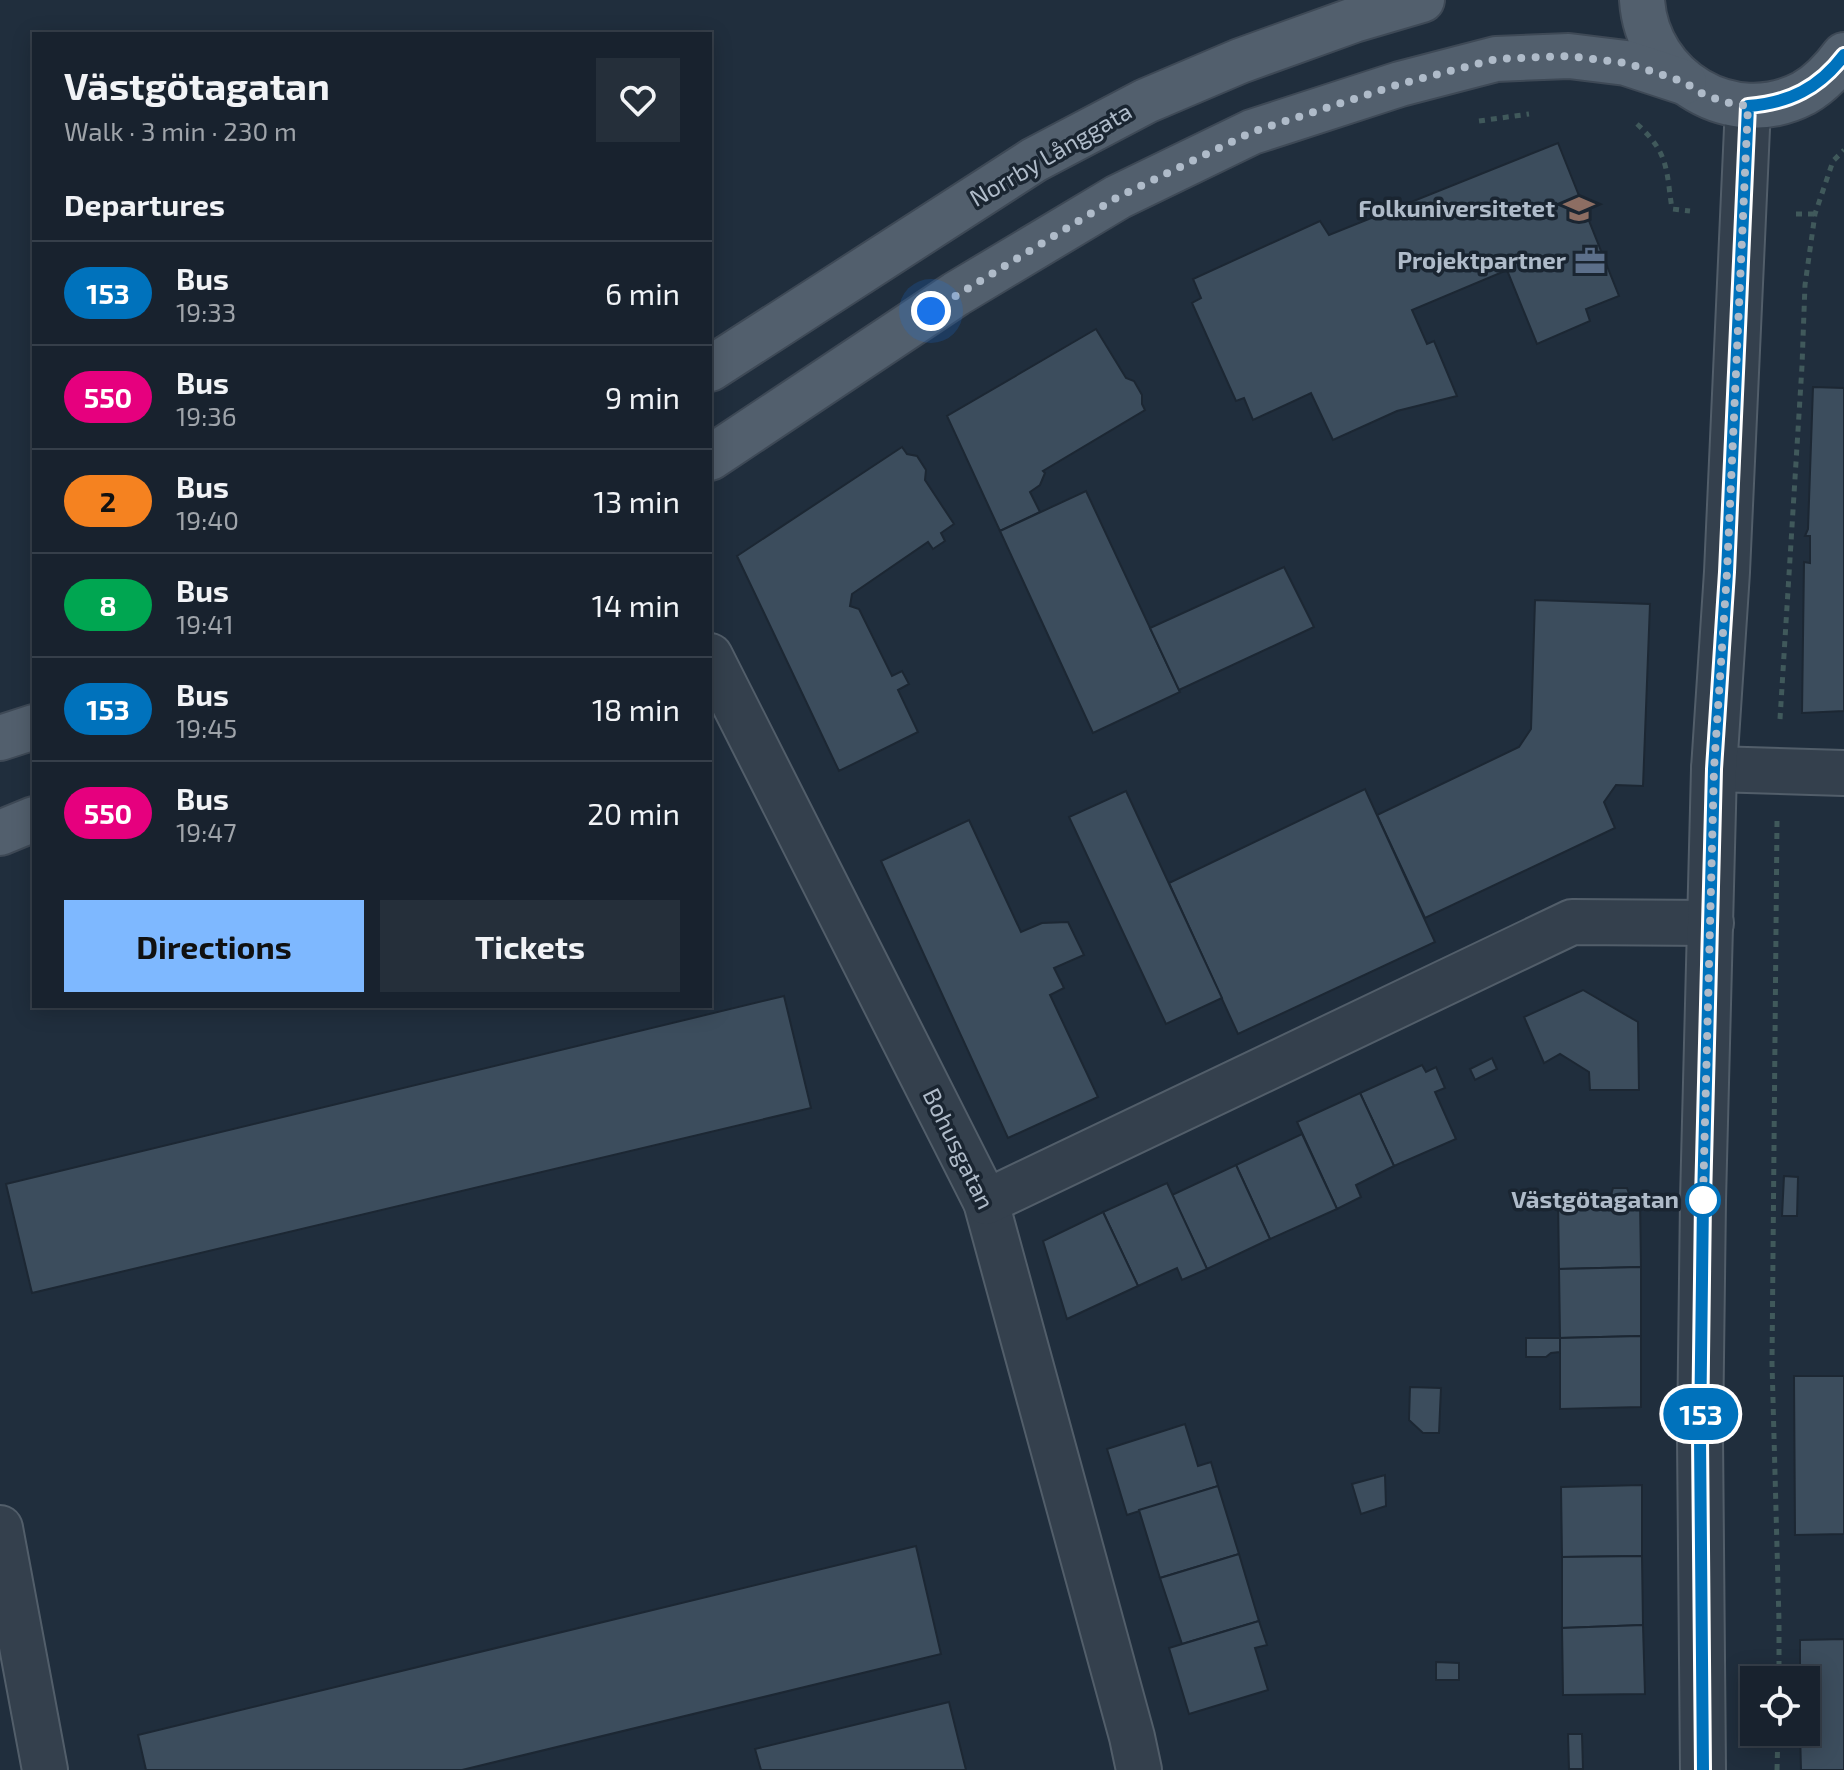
<!DOCTYPE html>
<meta charset="utf-8">
<style>
:root{--surface:#18222e;--page:#252f3a;--text:#f1f3f6;--muted:#9fa4aa;--line:#363f4a;--accent:#7eb8ff}
body{margin:0;font-family:"Exo 2",sans-serif;background:var(--page);color:var(--text);height:100vh;display:flex;flex-direction:column;font-size:30px;white-space:nowrap}
*{box-sizing:border-box;margin:0}
p{font-size:26px;color:var(--muted)}
.icon{flex:none;width:44px;height:44px;fill:none;stroke:currentColor;stroke-width:2;stroke-linecap:round;stroke-linejoin:round}
.map{position:relative;flex:1;overflow:hidden}
.panel{position:absolute;left:32px;top:32px;width:680px;height:976px;display:flex;flex-direction:column;background:var(--surface);border-radius:0px;box-shadow:0 4px 20px #0003,0 0 0 2px var(--line)}
.panel>*{flex:none}
.badge{padding:0 16px;border-radius:26px;font-size:28px;line-height:52px}
.fabs{position:absolute;left:1740px;top:1666px;display:grid;gap:16px}
.fabs a{display:grid;place-items:center;width:80px;height:80px;border-radius:0px;background:var(--surface);box-shadow:0 4px 20px #0003,0 0 0 2px var(--line);font-size:40px}
.you{position:absolute;width:40px;height:40px;margin:-20px;border:6px solid #fff;border-radius:50%;background:#1a73e8;box-shadow:0 0 0 12px #1a73e833}
.map>.badge{position:absolute;translate:-50% -50%;box-shadow:0 0 0 4px #fff}
h2{padding:0 32px;font-size:30px;line-height:72px}
.round{display:grid;place-items:center;flex:none;width:84px;height:84px;border-radius:0px;background:var(--page)}
.head{display:flex;align-items:center;justify-content:space-between;height:136px;padding:0 32px}
h1{font-size:38px;font-weight:700;line-height:60px}
.primary-button{display:flex;gap:16px;margin-top:auto;padding:16px 32px}
.primary-button a{flex:1;height:92px;border-radius:0px;background:var(--accent);color:#111;font-size:32px;font-weight:700;line-height:92px;text-align:center}
.primary-button a+a{background:var(--page);color:var(--text)}
ul{padding:0;list-style:none}
li{display:flex;align-items:center;gap:24px;height:104px;padding:0 32px;border-top:2px solid var(--line)}
li div{flex:1}
li b{display:block;font-size:30px}
li em{font-style:normal}
li .badge{min-width:88px;font-weight:700;text-align:center}
.map>svg:first-child{display:block}
</style>
<div class="map">
<svg width="1844" height="1770" viewBox="0 0 1844 1770">
<rect width="100%" height="100%" fill="#202e3d"/>
<!-- building -->
<g fill="#3c4d5d" stroke="#1c2733" stroke-width="2">
<polygon points="1558,143 1619,296 1586,309 1590,321 1537,344 1507,270 1412,310 1427,344 1434,341 1457,396 1397,411 1333,440 1311,393 1253,420 1244,398 1236,401 1192,303 1201,298 1193,279 1320,221 1329,235"/>
<polygon points="1096,329 1126,378 1134,381 1142,395 1142,404 1145,410 1043,471 1045,473 1040,485 1030,492 1040,512 1000,531 947,416"/>
<polygon points="1813,387 1844,388 1844,711 1802,713 1804,562 1810,563 1810,536 1805,536 1808,529"/>
<polygon points="902,447 907,454 917,456 926,470 925,480 954,524 941,533 945,541 933,549 928,542 852,594 850,606 859,609 892,676 902,671 909,684 898,690 918,732 839,771 737,556"/>
<polygon points="1086,491 1180,692 1093,733 1000,531"/>
<polygon points="1284,567 1314,627 1179,690 1150,628"/>
<polygon points="1535,600 1650,604 1643,786 1616,785 1604,802 1615,828 1425,918 1377,815 1519,747 1531,729"/>
<polygon points="1365,789 1435,942 1238,1034 1169,883"/>
<polygon points="1126,791 1222,998 1166,1024 1069,817"/>
<polygon points="969,820 1021,932 1042,923 1068,922 1084,955 1054,968 1064,988 1050,995 1098,1097 1008,1138 881,861"/>
<polygon points="1583,990 1638,1022 1639,1090 1590,1090 1589,1072 1560,1054 1544,1063 1524,1017"/>
<polygon points="784,996 811,1108 32,1293 6,1184"/>
<polygon points="1492,1058 1497,1069 1475,1080 1470,1069"/>
<polygon points="1422,1065 1426,1072 1436,1067 1445,1088 1435,1092 1456,1139 1394,1166 1360,1093"/>
<polygon points="1360,1093 1394,1166 1356,1185 1361,1197 1337,1209 1297,1122"/>
<polygon points="1302,1134 1337,1209 1270,1239 1236,1165"/>
<polygon points="1236,1165 1270,1239 1207,1269 1172,1195"/>
<polygon points="1784,1176 1798,1177 1797,1216 1782,1216"/>
<polygon points="1167,1183 1207,1269 1182,1280 1177,1268 1138,1286 1103,1212"/>
<polygon points="1613,1188 1627,1188 1631,1199 1640,1199 1641,1267 1559,1269 1558,1199 1610,1199"/>
<polygon points="1103,1212 1138,1286 1067,1319 1043,1241"/>
<polygon points="1641,1267 1641,1336 1560,1338 1559,1269"/>
<polygon points="1641,1336 1641,1407 1560,1409 1560,1338"/>
<polygon points="1526,1338 1560,1338 1560,1352 1551,1353 1546,1357 1526,1357"/>
<polygon points="1794,1376 1844,1376 1844,1534 1795,1535"/>
<polygon points="1410,1387 1441,1388 1439,1433 1423,1433 1409,1420"/>
<polygon points="1185,1424 1198,1466 1211,1462 1218,1486 1127,1515 1107,1449"/>
<polygon points="1385,1475 1386,1506 1361,1514 1352,1484"/>
<polygon points="1642,1485 1642,1556 1562,1557 1561,1487"/>
<polygon points="1218,1486 1239,1554 1160,1578 1139,1510"/>
<polygon points="916,1546 941,1654 462,1770 146,1770 138,1735"/>
<polygon points="1239,1554 1259,1621 1182,1644 1160,1578"/>
<polygon points="1642,1556 1643,1625 1562,1628 1562,1557"/>
<polygon points="1259,1621 1267,1645 1255,1648 1268,1690 1189,1714 1169,1648"/>
<polygon points="1643,1625 1645,1694 1563,1695 1562,1628"/>
<polygon points="1844,1639 1844,1770 1801,1770 1800,1732 1806,1732 1806,1680 1800,1680 1800,1640"/>
<polygon points="1436,1662 1459,1663 1459,1680 1436,1680"/>
<polygon points="949,1702 966,1770 761,1770 755,1749"/>
<polygon points="1568,1734 1582,1734 1583,1769 1569,1769"/>
</g>
<g fill="none" stroke-linecap="round" stroke-linejoin="round">
<!-- minor casing -->
<g stroke="#525e6a" stroke-width="48">
<g id="minor">
<polyline points="710,656 986,1202 1132,1737 1139,1770"/>
<polyline points="1714,769 1844,773"/>
<polyline points="986,1202 1572,922 1711,923"/>
<polyline points="0,1528 45,1770"/>
<polyline points="1703,1770 1700,1437 1703,1200 1714,769 1727,572 1748,106"/>
</g>
</g>
<!-- major casing -->
<g stroke="#3e4956" stroke-width="48">
<g id="major">
<path d="M1642,0C1647,79 1732,131 1804,93C1820,84 1833,70 1844,55"/>
<polyline points="710,369 1034,160 1146,101 1240,61 1354,20 1422,0"/>
<polyline points="710,458 956,294 1118,197 1252,132 1400,84 1496,59 1569,56 1626,63 1684,82"/>
<polyline points="0,738 34,727"/>
<polyline points="0,833 34,819"/>
</g>
</g>
<!-- path -->
<g stroke="#40595b" stroke-width="5" stroke-dasharray="6 6" stroke-linecap="butt">
<polyline points="1479,121 1529,114"/>
<path d="M1637,124C1669,153 1666,169 1672,209L1690,211"/>
<polyline points="1796,214 1815,214"/>
<polyline points="1780,719 1802,366 1805,285 1815,214 1833,161 1844,150"/>
<polyline points="1777,821 1772,1363 1779,1621 1779,1680"/>
<polyline points="1777,1770 1778,1732"/>
</g>
<!-- minor -->
<use href="#minor" stroke="#34404d" stroke-width="44"/>
<!-- major -->
<use href="#major" stroke="#525f6d" stroke-width="44"/>
</g>
<g fill="none" stroke-linecap="round" stroke-linejoin="round">
<!-- line casing -->
<g stroke="#fff" stroke-width="18">
<path id="line" d="M1703,1770L1700,1437L1703,1200L1714,769L1727,572L1748,106C1789,103 1819,88 1844,55"/>
</g>
<!-- line -->
<use href="#line" stroke="#0072bc" stroke-width="12"/>
<!-- walk -->
<polyline stroke="#afbbc9" stroke-width="8" stroke-dasharray="0 14.4" points="931,311 1118,197 1252,132 1400,84 1496,59 1569,56 1626,63 1684,82 1703,94 1725,102 1748,106 1727,572 1714,769 1703,1200"/>
</g>
<!-- icons -->
<defs>
<g id="university-bare" transform="scale(2.4)"><path d="M0-5L7-2L0 1L-7-2ZM-4 1L0 2.5L4 1V4Q0 6-4 4Z" fill="#8d6e63" stroke="#1a2531" stroke-width="2.5" paint-order="stroke"/></g>
<g id="office-bare" transform="scale(2.4)"><path d="M-6-3h4V-5.5h4V-3h4V5H-6ZM-1-4.5V-3h2v-1.5ZM-6 0V1H6V0Z" fill="#5c6f8a" stroke="#1a2531" stroke-width="2.5" paint-order="stroke"/></g>
</defs>
<g fill-rule="evenodd">
<use href="#university-bare" x="1579" y="209"/>
<use href="#office-bare" x="1590" y="261"/>
</g>
<!-- markers -->
<circle fill="#fff" stroke="#0072bc" stroke-width="4" cx="1703" cy="1200" r="16"/>
<g text-anchor="middle" stroke-width="7" stroke-linejoin="round" paint-order="stroke">
<!-- street labels -->
<g font-size="24" fill="#afbbc9" stroke="#1a2531">
<text transform="translate(1051 155) rotate(-30)" y="8">Norrby Långgata</text>
<text transform="translate(958 1149) rotate(64)" y="8">Bohusgatan</text>
</g>
<!-- poi labels -->
<g font-size="24" font-weight="bold" fill="#afbbc9" stroke="#1a2531" text-anchor="end">
<text x="1555" y="217">Folkuniversitetet</text>
<text x="1566" y="269">Projektpartner</text>
</g>
<!-- stop labels -->
<g font-size="24" font-weight="bold" fill="#afbbc9" stroke="#1a2531" text-anchor="end">
<text x="1679" y="1208">Västgötagatan</text>
</g>
</g>
</svg>
<div class="fabs">
<a><svg class="icon" aria-label="locate" viewBox="0 0 24 24"><circle cx="12" cy="12" r="6"/><path d="M12 2v4M12 18v4M2 12h4M18 12h4"/></svg></a>
</div>
<div class="you" style="left:931px;top:311px"></div>
<b class="badge" style="left:1701px;top:1414px;background:#0072bc;color:#fff">153</b>
<section class="panel">
<div class="head"><div><h1>Västgötagatan</h1><p>Walk · 3 min · 230 m</p></div><a class="round"><svg class="icon" aria-label="heart" viewBox="0 0 24 24"><path d="M12 20l-8-8c-3-5 5-10 8-4 3-6 11-1 8 4z"/></svg></a></div>
<h2>Departures</h2>
<ul>
<li><span class="badge" style="background:#0072bc;color:#fff">153</span><div><b>Bus</b><p>19:33</p></div><em>6 min</em></li>
<li><span class="badge" style="background:#e6007e;color:#fff">550</span><div><b>Bus</b><p>19:36</p></div><em>9 min</em></li>
<li><span class="badge" style="background:#f58220;color:#111">2</span><div><b>Bus</b><p>19:40</p></div><em>13 min</em></li>
<li><span class="badge" style="background:#00a651;color:#fff">8</span><div><b>Bus</b><p>19:41</p></div><em>14 min</em></li>
<li><span class="badge" style="background:#0072bc;color:#fff">153</span><div><b>Bus</b><p>19:45</p></div><em>18 min</em></li>
<li><span class="badge" style="background:#e6007e;color:#fff">550</span><div><b>Bus</b><p>19:47</p></div><em>20 min</em></li>
</ul>
<div class="primary-button"><a>Directions</a><a>Tickets</a></div>
</section>
</div>
